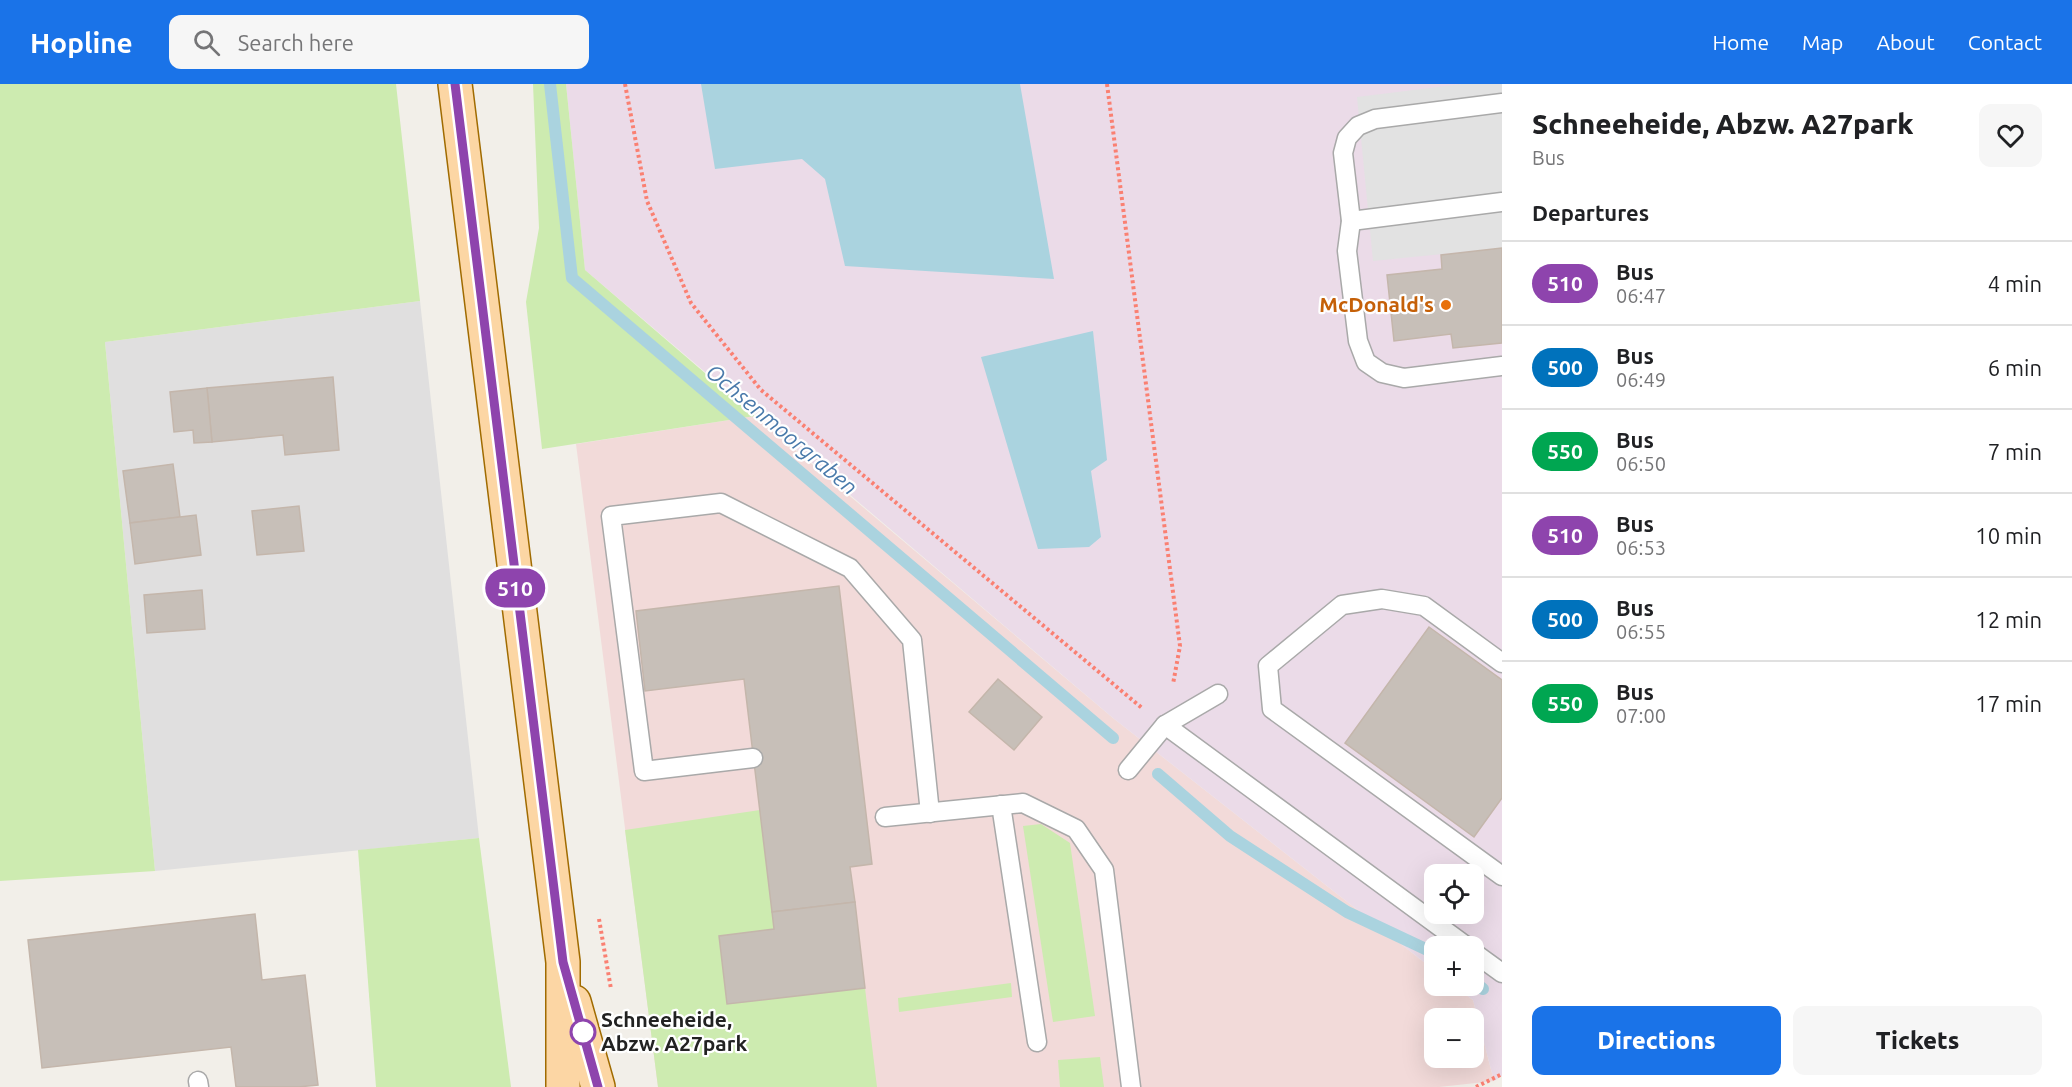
<!DOCTYPE html>
<meta charset="utf-8">
<style>
:root{--surface:#fff;--page:#f6f6f6;--text:#202124;--muted:#757577;--line:#e0e0e0;--accent:#1a73e8}
body{margin:0;font-family:Ubuntu,sans-serif;background:var(--page);color:var(--text);height:100vh;display:flex;flex-direction:column;font-size:22px;white-space:nowrap}
*{box-sizing:border-box;margin:0}
p{font-size:20px;color:var(--muted)}
.icon{flex:none;width:33px;height:33px;fill:none;stroke:currentColor;stroke-width:2;stroke-linecap:round;stroke-linejoin:round}
.map{position:relative;flex:1;overflow:hidden}
.sheet{display:flex;flex-direction:column;background:var(--surface);width:570px}
.sheet>*{flex:none}
.badge{padding:0 12px;border-radius:20px;font-size:21px;line-height:39px}
.tools{position:absolute;left:1424px;top:780px;display:grid;gap:12px}
.tools a{display:grid;place-items:center;width:60px;height:60px;border-radius:12px;background:var(--surface);box-shadow:0 6px 24px #0002;font-size:30px}
.map>.badge{position:absolute;translate:-50% -50%;box-shadow:0 0 0 3px #fff}
h2{padding:0 30px;font-size:22px;line-height:54px}
.round{display:grid;place-items:center;flex:none;width:63px;height:63px;border-radius:12px;background:var(--page)}
.overview{display:flex;align-items:center;justify-content:space-between;height:102px;padding:0 30px}
h1{font-size:28px;font-weight:800;line-height:45px}
.action{display:flex;gap:12px;margin-top:auto;padding:12px 30px}
.action a{flex:1;height:69px;border-radius:12px;background:var(--accent);color:#fff;font-size:24px;font-weight:800;line-height:69px;text-align:center}
.action a+a{background:var(--page);color:var(--text)}
ul{padding:0;list-style:none}
li{display:flex;align-items:center;gap:18px;height:84px;padding:0 30px;border-top:2px solid var(--line)}
li div{flex:1}
li b{display:block;font-size:22px}
li em{font-style:normal}
li .badge{min-width:66px;font-weight:700;text-align:center}
header{display:flex;align-items:center;gap:36px;box-sizing:border-box;height:84px;padding:0 30px;background:var(--accent);color:#fff}
header strong{font-size:28px}
nav{display:flex;gap:33px;margin-inline-start:auto;font-size:21px}
.search{width:420px;height:54px;background:var(--page);display:flex;align-items:center;gap:15px;box-sizing:border-box;padding:0 21px;border-radius:12px;color:var(--muted);font-size:22px}
main{display:flex;flex:1;min-height:0}
.map>svg:first-child{display:block}
</style>
<header>
<strong>Hopline</strong>
<div class="search"><svg class="icon" aria-label="search" viewBox="0 0 24 24"><circle cx="10" cy="10" r="6"/><path d="M15 15l6 6"/></svg>Search here</div>
<nav><a>Home</a><a>Map</a><a>About</a><a>Contact</a></nav>
</header>
<main>
<div class="map">
<svg width="1502" height="1003" viewBox="0 0 1502 1003">
<rect width="100%" height="100%" fill="#f2efe9"/>
<!-- residential -->
<polygon fill="#e0dfdf" points="420,217 479,754 155,787 105,258"/>
<!-- commercial -->
<path fill="#f2dad9" fill-rule="evenodd" d="M755,332L1113,634L1434,886V902H1454L1473,916L1494,997L1439,1003H658L576,360ZM1434,934H1473V974H1434Z"/>
<!-- industrial -->
<path fill="#ebdbe8" fill-rule="evenodd" d="M566,0H1502V992L1494,997L1473,916L1454,902H1473V862H1434V886L1113,634L585,186ZM1434,790H1473V830H1434Z"/>
<!-- grass -->
<g fill="#cdebb0">
<polygon points="0,0 396,0 420,217 105,258 155,787 0,797"/>
<polygon points="533,0 566,0 585,186 755,332 542,365 526,218 539,144"/>
<polygon points="760,726 774,845 719,852 727,920 865,904 877,1003 658,1003 625,746"/>
<polygon points="1041,740 1070,759 1095,932 1053,938 1023,742"/>
<polygon points="479,754 511,1003 376,1003 358,766"/>
<polygon points="1011,899 1012,913 899,928 898,914"/>
<polygon points="1100,973 1104,1003 1060,1003 1058,976"/>
</g>
<!-- parking -->
<polygon fill="#e2e2e2" points="1462,0 1502,0 1502,164 1373,177 1357,13"/>
<!-- water -->
<g fill="#aad3df">
<polygon points="701,0 1020,0 1054,195 845,182 825,95 802,75 715,85"/>
<polygon points="1093,247 1107,376 1091,387 1101,453 1089,463 1038,465 981,273"/>
</g>
<g fill="none" stroke-linecap="round" stroke-linejoin="round">
<!-- stream -->
<g stroke="#aad3df" stroke-width="12">
<polyline points="550,0 572,194 1113,654"/>
<polyline points="1158,690 1230,752 1347,828 1434,869"/>
<polyline points="1473,897 1483,905"/>
</g>
</g>
<!-- building -->
<g fill="#c7bfb8" stroke="#c4b6ab" stroke-width="1.5">
<polygon points="1502,164 1502,259 1453,264 1451,250 1394,257 1387,191 1442,185 1441,171"/>
<polygon points="333,293 339,366 285,371 283,351 212,358 207,304"/>
<polygon points="207,304 212,358 194,359 193,346 174,348 170,308"/>
<polygon points="173,380 180,433 130,439 123,387"/>
<polygon points="299,422 304,467 257,471 252,427"/>
<polygon points="196,431 201,471 135,480 130,439"/>
<polygon points="839,502 872,780 850,783 855,818 772,828 744,595 645,607 636,527"/>
<polygon points="202,506 205,545 147,549 144,511"/>
<polygon points="1429,543 1502,596 1502,714 1474,753 1345,659"/>
<polygon points="998,595 1042,633 1014,666 969,628"/>
<polygon points="855,818 865,904 727,920 719,852 774,845 772,828"/>
<polygon points="255,830 262,896 305,891 318,1001 298,1003 236,1003 231,963 42,984 28,856"/>
</g>
<g fill="none" stroke-linecap="round" stroke-linejoin="round">
<!-- service casing -->
<g stroke="#a9a9a9" stroke-width="21">
<g id="service">
<polyline points="1502,19 1375,35 1358,42 1347,54 1343,69 1351,137 1347,167 1358,257 1366,278 1382,289 1404,294 1502,282"/>
<polyline points="1351,137 1502,118"/>
<polyline points="1502,579 1424,522 1382,515 1342,521 1268,582 1272,625 1502,792"/>
<polyline points="1165,641 1466,862"/>
<polyline points="753,674 644,687 611,432 721,419 850,484 912,556 930,729"/>
<polyline points="1128,686 1165,641 1218,610"/>
<polyline points="1001,721 1037,958"/>
<polyline points="885,733 1023,719 1076,745 1104,786 1131,1003"/>
<polyline points="1473,868 1502,889"/>
<polyline points="198,997 199,1003"/>
</g>
</g>
<!-- primary casing -->
<g stroke="#a06b00" stroke-width="36">
<g id="primary">
<polyline points="455,0 563,878 563,1003"/>
<polyline points="574,918 598,1003"/>
</g>
</g>
<!-- path -->
<g stroke="#fa8072" stroke-width="4" stroke-dasharray="3 3" stroke-linecap="butt">
<polyline points="625,0 647,117 691,219 761,306 1142,624"/>
<polyline points="1107,0 1180,562 1173,600"/>
<polyline points="599,835 611,905"/>
<polyline points="1476,1003 1502,990"/>
</g>
<!-- service -->
<use href="#service" stroke="#fff" stroke-width="18"/>
<!-- primary -->
<use href="#primary" stroke="#fcd6a4" stroke-width="33"/>
</g>
<g fill="none" stroke-linecap="round" stroke-linejoin="round">
<!-- line casing -->
<g stroke="#fff" stroke-width="14">
<polyline id="line" points="455,0 563,878 598,1003"/>
</g>
<!-- line -->
<use href="#line" stroke="#8e44ad" stroke-width="9"/>
</g>
<!-- markers -->
<circle fill="#e8710a" stroke="#fff" stroke-width="2" cx="1446" cy="221" r="6"/>
<circle fill="#fff" stroke="#8e44ad" stroke-width="3" cx="583" cy="948" r="12"/>
<g text-anchor="middle" stroke-width="4.5" stroke-linejoin="round" paint-order="stroke">
<!-- food labels -->
<g font-size="21" font-weight="bold" fill="#c56008" stroke="#fff" text-anchor="end">
<text x="1434" y="228">McDonald's</text>
</g>
<!-- stop labels -->
<g font-size="21" font-weight="bold" fill="#222" stroke="#fff" text-anchor="start">
<text x="601" y="943">Schneeheide,<tspan x="601" dy="24">Abzw. A27park</tspan></text>
</g>
<!-- water labels -->
<g font-size="22" font-style="italic" fill="#4a7aab" stroke="#fff">
<text transform="translate(782 345) rotate(40)" y="8">Ochsenmoorgraben</text>
</g>
</g>
</svg>
<div class="tools">
<a><svg class="icon" aria-label="locate" viewBox="0 0 24 24"><circle cx="12" cy="12" r="6"/><path d="M12 2v4M12 18v4M2 12h4M18 12h4"/></svg></a>
<a>+</a>
<a>−</a>
</div>
<b class="badge" style="left:515px;top:504px;background:#8e44ad;color:#fff">510</b>
</div>
<section class="sheet">
<div class="overview"><div><h1>Schneeheide, Abzw. A27park</h1><p>Bus</p></div><a class="round"><svg class="icon" aria-label="heart" viewBox="0 0 24 24"><path d="M12 20l-8-8c-3-5 5-10 8-4 3-6 11-1 8 4z"/></svg></a></div>
<h2>Departures</h2>
<ul>
<li><span class="badge" style="background:#8e44ad;color:#fff">510</span><div><b>Bus</b><p>06:47</p></div><em>4 min</em></li>
<li><span class="badge" style="background:#0072bc;color:#fff">500</span><div><b>Bus</b><p>06:49</p></div><em>6 min</em></li>
<li><span class="badge" style="background:#00a651;color:#fff">550</span><div><b>Bus</b><p>06:50</p></div><em>7 min</em></li>
<li><span class="badge" style="background:#8e44ad;color:#fff">510</span><div><b>Bus</b><p>06:53</p></div><em>10 min</em></li>
<li><span class="badge" style="background:#0072bc;color:#fff">500</span><div><b>Bus</b><p>06:55</p></div><em>12 min</em></li>
<li><span class="badge" style="background:#00a651;color:#fff">550</span><div><b>Bus</b><p>07:00</p></div><em>17 min</em></li>
</ul>
<div class="action"><a>Directions</a><a>Tickets</a></div>
</section>
</main>
